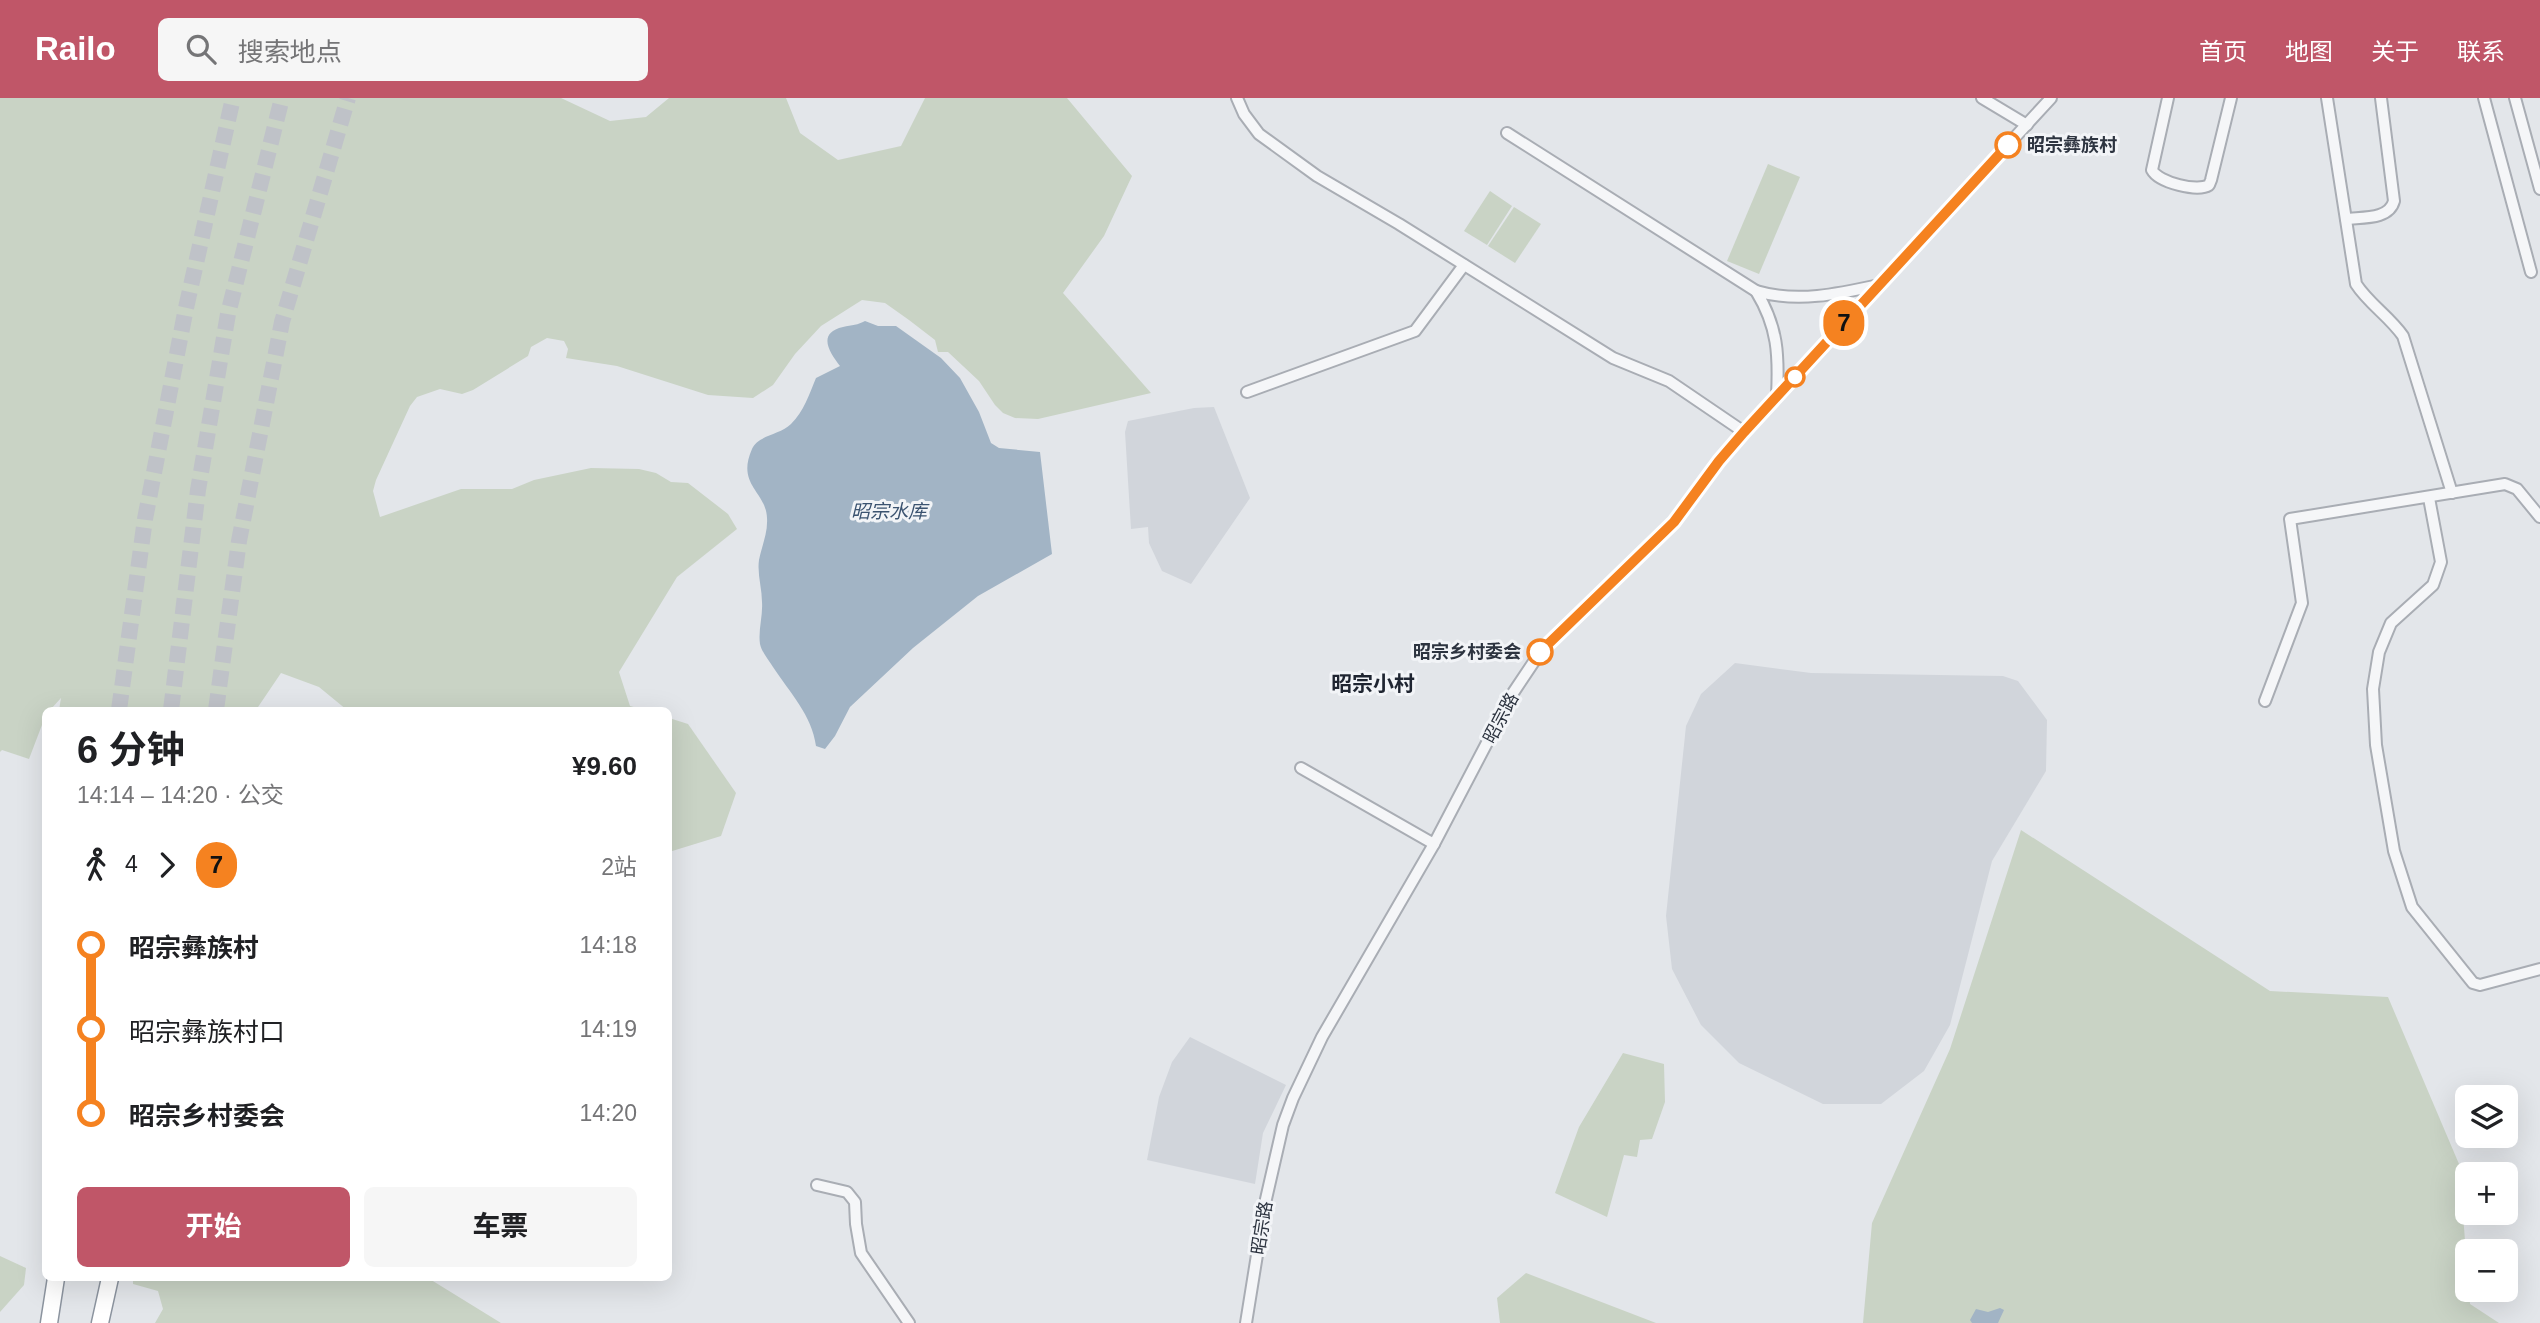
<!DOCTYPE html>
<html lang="zh">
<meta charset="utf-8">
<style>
:root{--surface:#fff;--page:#f6f6f6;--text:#202124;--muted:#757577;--accent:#c05668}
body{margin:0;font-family:Arial,"Noto Sans SC",sans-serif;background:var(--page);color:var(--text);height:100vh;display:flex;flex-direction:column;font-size:26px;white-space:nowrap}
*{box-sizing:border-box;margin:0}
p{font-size:23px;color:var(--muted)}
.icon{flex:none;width:38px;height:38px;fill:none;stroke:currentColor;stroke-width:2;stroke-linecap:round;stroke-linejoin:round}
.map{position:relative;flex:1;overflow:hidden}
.details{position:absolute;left:42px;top:609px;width:630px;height:574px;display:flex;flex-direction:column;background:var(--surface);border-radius:10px;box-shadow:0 7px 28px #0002}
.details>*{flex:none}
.badge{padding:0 14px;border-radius:23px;font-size:24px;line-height:46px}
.tools{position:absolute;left:2455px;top:987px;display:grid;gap:14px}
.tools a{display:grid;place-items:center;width:63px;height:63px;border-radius:10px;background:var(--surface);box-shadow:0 7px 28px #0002;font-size:35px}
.map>.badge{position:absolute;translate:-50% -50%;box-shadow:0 0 0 4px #fff}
.legs{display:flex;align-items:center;gap:10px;height:77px;padding:0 35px;font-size:23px}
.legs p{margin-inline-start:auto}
.summary{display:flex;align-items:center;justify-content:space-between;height:119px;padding:0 35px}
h1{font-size:38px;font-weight:700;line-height:52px}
.action{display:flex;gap:14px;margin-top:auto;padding:14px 35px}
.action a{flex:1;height:80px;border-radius:10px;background:var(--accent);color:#fff;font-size:28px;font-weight:700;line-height:80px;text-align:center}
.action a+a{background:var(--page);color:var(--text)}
ul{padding:0 35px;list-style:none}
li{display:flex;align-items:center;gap:24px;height:84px;font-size:26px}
li i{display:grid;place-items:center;width:10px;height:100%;margin:0 9px;background:currentColor}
li i::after{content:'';width:18px;height:18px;margin:-9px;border:5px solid;border-radius:50%;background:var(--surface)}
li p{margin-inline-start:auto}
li:first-child i{background:linear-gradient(#0000 50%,currentColor 0)}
li:last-child i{background:linear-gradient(currentColor 50%,#0000 0)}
header{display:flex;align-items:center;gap:42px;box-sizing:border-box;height:98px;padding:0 35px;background:var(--accent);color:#fff}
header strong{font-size:33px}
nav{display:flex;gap:38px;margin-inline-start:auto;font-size:24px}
.search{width:490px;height:63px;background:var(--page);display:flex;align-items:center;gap:18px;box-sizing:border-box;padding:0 24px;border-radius:10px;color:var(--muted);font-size:26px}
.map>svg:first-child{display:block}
</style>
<header>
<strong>Railo</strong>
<div class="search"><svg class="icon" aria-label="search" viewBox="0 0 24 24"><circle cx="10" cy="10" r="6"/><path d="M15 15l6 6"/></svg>搜索地点</div>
<nav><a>首页</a><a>地图</a><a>关于</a><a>联系</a></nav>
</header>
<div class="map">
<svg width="2540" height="1225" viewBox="0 0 2540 1225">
<rect width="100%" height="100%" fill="#e3e6ea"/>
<!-- built -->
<g fill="#d1d5db">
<polygon points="1214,309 1250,400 1191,486 1162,473 1149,445 1148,429 1131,431 1125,334 1128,323 1194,310"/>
<polygon points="1735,565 1811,575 2003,578 2018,583 2047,622 2046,673 1992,763 1950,927 1924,973 1881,1006 1823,1006 1739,965 1701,927 1672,871 1666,818 1686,628 1701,596"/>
<polygon points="1190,939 1286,987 1263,1035 1255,1086 1147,1062 1159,999 1172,964"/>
</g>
<!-- green -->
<g fill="#c9d3c5">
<polygon points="0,0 561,0 610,23 646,19 669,0 786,0 800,35 838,62 901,48 925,0 1067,0 1132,78 1104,138 1063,195 1151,295 1038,321 1015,320 1003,315 995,307 979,283 948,254 938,254 935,242 909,222 885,205 862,202 821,228 795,256 773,287 753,300 708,297 617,268 566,260 568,251 564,243 547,240 531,249 528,258 473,292 462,296 440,291 417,299 410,308 376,382 373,393 380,419 461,391 512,391 534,382 591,370 639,371 656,375 671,384 688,385 728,416 737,431 677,479 619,574 630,608 644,612 347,612 319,589 281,575 256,612 59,612 61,600 50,612 46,612 45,619 29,661 2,652 0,654"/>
<polygon points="1768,66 1800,79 1759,176 1727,163"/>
<polygon points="1490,93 1512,108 1487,147 1464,133"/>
<polygon points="1514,109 1541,126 1515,165 1488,148"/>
<polygon points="669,620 688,626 736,695 721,738 669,754"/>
<polygon points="2021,732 2270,893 2388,899 2459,1066 2470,1206 2499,1225 1863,1225 1872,1125 1950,951"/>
<polygon points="1623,955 1664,966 1665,1004 1652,1041 1640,1042 1637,1059 1624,1057 1607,1119 1555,1095 1579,1029"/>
<polygon points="0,1158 26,1170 24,1187 0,1214"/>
<polygon points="1526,1175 1656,1225 1500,1225 1497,1200"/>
<polygon points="133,1180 428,1180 501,1225 155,1225 163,1211 158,1193 133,1186"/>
</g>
<!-- water -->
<g fill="#a2b4c5">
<path d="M865,223L878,228H896L941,260L960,280L979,314L991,345L999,350L1040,354L1052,456L978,498L913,550L850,609L835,638L825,651L816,648C812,617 790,595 773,569C769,562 762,555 760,546C758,532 763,518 762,504C762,490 757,476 759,462C762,447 768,435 767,420C766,393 736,387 752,351C758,337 780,337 791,326C804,313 809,297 816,280L840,268C829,254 817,235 843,229C852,227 858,227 865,223Z"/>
<polygon points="2000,1210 2004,1212 1998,1225 1972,1225 1970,1222 1976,1211 1988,1214"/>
</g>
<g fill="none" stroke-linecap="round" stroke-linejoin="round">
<!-- highway-tunnel -->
<g stroke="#bfc2c8" stroke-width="16" stroke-dasharray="16 8" stroke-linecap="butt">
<polyline points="119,612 145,421 186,210 233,0"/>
<polyline points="171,612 198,392 228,216 282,0"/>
<polyline points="216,612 239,443 282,224 348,0"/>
</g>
<!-- minor casing -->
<g stroke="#a9adb4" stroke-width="14">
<g id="minor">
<polyline points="1237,0 1244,16 1259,36 1317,78 1399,126 1613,260 1669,283 1744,334"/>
<polyline points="1982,0 2027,27"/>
<path d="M2168,0L2152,72C2159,85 2198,94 2209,87L2211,82L2231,0"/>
<path d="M2327,0L2356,186C2369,206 2389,218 2403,238L2452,395"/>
<polyline points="2484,0 2531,174"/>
<polyline points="2515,0 2540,91"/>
<polyline points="1507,35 1756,193"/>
<path d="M2346,121C2362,119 2389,122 2394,103L2381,0"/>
<polyline points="1247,294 1415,233 1464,167"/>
<path d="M1777,298C1779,257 1778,229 1756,193C1797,205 1838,196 1879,187"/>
<polyline points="2429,400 2441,464 2433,487 2391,525 2379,554 2373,591 2376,647 2394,753 2412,809 2473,885 2480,887 2540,871"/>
<polyline points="2265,603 2302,505 2290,421 2505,386 2517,391 2540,419"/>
<polyline points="1301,670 1434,746"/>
<polyline points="817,1087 847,1094 855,1104 856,1126 861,1155 909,1225"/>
<polyline points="1246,1225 1266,1101 1283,1027 1293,1000 1322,939 1434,746 1513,595 1541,553 1674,424 1719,363 1744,334 2051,0"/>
</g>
</g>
<!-- highway casing -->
<g stroke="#8c949f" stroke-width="19">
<g id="highway">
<polyline points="49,1225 56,1180"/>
<polyline points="100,1225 110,1180"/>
</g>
</g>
<!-- minor -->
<use href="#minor" stroke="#f5f6f8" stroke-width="10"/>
<!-- highway -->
<use href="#highway" stroke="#fff" stroke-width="16"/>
</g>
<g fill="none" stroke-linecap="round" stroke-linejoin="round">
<!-- line-1 casing -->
<g stroke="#fff" stroke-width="16">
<polyline id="line-1" points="1540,554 1674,424 1719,363 1744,334 2008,47"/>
</g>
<!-- line-1 -->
<use href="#line-1" stroke="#f58220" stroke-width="10"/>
</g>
<!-- markers -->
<g fill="#fff" stroke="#f58220" stroke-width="3.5">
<circle cx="2008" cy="47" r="12"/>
<circle cx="1795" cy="279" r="9"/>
<circle cx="1540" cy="554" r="12"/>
</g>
<g text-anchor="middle" stroke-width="6" stroke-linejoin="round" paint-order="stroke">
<!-- stop labels -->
<g font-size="18" font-weight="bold" fill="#2d3440" stroke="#f2f4f7" text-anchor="start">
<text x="2027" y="53">昭宗彝族村</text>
<text x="1521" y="560" text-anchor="end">昭宗乡村委会</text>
</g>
<!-- street labels -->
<g font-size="18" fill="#2d3440" stroke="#f2f4f7">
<text transform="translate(1501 620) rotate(-62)" y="6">昭宗路</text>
<text transform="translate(1262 1130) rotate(-81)" y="6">昭宗路</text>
</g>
<!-- water labels -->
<g font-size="19" font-style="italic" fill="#3b5370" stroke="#f2f4f7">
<text x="889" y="420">昭宗水库</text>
</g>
<!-- quarter labels -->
<g font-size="21" font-weight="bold" fill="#1f2531" stroke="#f2f4f7">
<text x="1373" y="593">昭宗小村</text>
</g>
</g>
</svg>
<div class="tools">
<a><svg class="icon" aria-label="layers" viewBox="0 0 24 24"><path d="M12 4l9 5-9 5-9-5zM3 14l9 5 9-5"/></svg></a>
<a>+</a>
<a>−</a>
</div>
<b class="badge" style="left:1844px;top:225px;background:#f58220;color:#111">7</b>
<section class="details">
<div class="summary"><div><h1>6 分钟</h1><p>14:14 – 14:20 · 公交</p></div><b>¥9.60</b></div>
<div class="legs"><svg class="icon" aria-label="walk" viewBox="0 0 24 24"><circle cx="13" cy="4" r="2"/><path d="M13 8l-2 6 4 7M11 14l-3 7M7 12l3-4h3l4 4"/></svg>4<svg class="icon" aria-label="forward" viewBox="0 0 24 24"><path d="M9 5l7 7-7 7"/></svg><b class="badge" style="background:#f58220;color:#111">7</b><p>2站</p></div>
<ul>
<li><i style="color:#f58220"></i><b>昭宗彝族村</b><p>14:18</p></li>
<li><i style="color:#f58220"></i><span>昭宗彝族村口</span><p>14:19</p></li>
<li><i style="color:#f58220"></i><b>昭宗乡村委会</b><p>14:20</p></li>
</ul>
<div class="action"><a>开始</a><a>车票</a></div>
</section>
</div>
